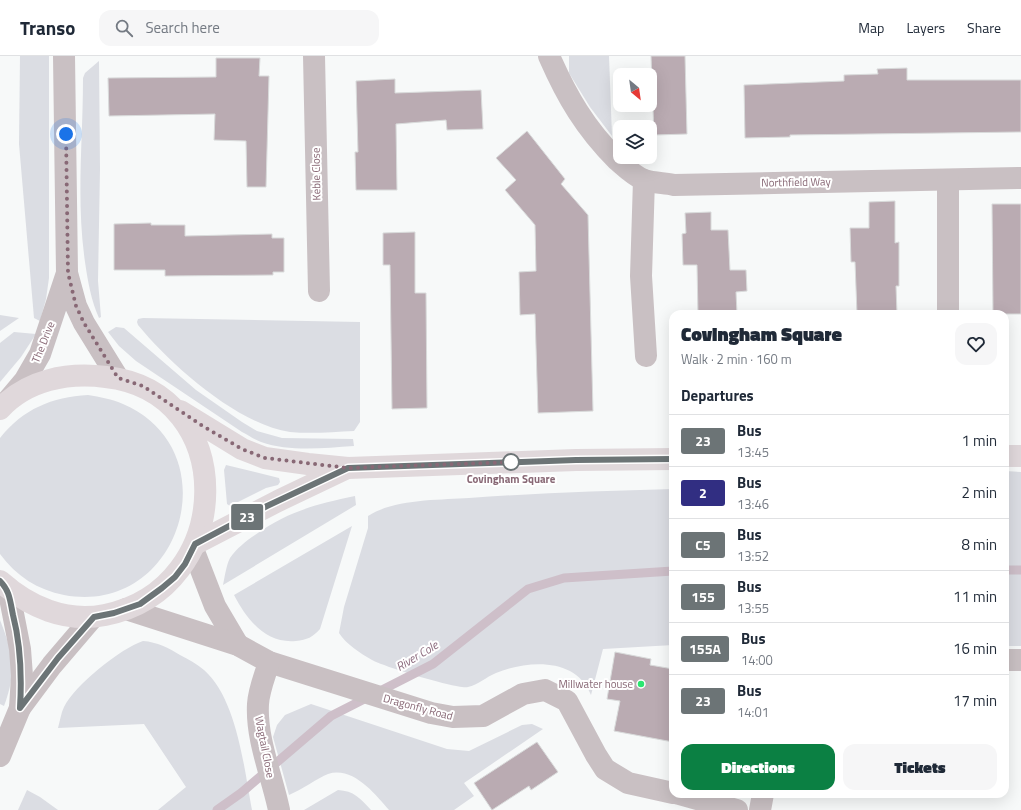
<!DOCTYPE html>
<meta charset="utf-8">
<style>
:root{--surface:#fff;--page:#f6f6f7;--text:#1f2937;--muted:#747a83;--line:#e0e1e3;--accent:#0b8043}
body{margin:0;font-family:"Titillium Web",sans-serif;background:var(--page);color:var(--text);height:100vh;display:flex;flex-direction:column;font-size:15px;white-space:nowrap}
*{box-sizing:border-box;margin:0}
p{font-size:13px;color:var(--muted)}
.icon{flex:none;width:22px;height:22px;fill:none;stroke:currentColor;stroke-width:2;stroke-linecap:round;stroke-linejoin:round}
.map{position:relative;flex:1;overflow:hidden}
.panel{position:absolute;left:669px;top:254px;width:340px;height:488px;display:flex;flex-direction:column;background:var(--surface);border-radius:12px;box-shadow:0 4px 16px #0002}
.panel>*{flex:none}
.badge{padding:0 8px;border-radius:3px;font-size:14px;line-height:26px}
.needle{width:26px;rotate:151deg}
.buttons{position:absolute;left:613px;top:12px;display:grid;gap:8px}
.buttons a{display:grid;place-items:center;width:44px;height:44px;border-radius:8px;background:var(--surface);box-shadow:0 4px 16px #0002;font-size:20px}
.you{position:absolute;width:20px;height:20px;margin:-10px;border:3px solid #fff;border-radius:50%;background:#1a73e8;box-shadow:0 0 0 6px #1a73e833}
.map>.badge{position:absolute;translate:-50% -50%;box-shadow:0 0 0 2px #fff}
h2{padding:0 12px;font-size:15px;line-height:36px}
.round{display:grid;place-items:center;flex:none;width:42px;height:42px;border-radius:12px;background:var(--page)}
.headline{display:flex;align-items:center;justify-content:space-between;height:68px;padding:0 12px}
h1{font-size:19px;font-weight:800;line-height:30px}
.cta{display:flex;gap:8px;margin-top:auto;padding:8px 12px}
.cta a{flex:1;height:46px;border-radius:12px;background:var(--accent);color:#fff;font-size:16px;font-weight:800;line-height:46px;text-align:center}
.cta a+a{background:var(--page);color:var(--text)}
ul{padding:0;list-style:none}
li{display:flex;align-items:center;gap:12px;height:52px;padding:0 12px;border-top:1px solid var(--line)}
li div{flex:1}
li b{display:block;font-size:15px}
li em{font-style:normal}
li .badge{min-width:44px;font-weight:700;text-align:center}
header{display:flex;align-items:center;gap:24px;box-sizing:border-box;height:56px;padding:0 20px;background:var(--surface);border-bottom:1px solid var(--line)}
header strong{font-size:19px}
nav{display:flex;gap:22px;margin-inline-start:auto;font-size:14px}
.search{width:280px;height:36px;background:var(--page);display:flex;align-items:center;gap:10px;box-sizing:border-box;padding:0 14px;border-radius:12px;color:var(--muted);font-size:15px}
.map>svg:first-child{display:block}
</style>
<header>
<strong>Transo</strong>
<div class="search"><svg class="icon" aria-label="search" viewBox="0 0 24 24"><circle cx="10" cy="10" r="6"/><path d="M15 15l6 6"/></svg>Search here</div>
<nav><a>Map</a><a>Layers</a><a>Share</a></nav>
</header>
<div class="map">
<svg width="1021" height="754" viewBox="0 0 1021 754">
<rect width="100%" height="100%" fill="#f7f9f9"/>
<!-- green -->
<g fill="#dbdde3">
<polygon points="20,0 49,0 49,222 46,243 40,265 34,262 19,88"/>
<polygon points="569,0 609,0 612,80 590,51 569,17"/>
<path d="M99,5L100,113L98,225L101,261L99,262C91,244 88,226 85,206C76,143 83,86 83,22L85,17Z"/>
<polygon points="0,259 19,262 0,275"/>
<path d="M143,262L360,266V366L354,375C333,376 311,378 290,376C237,368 171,309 138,269L137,266L138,263Z"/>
<path d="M116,271L124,272L196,334L242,366L257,375L282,382L353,383L354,390C323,392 290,396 261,386C255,384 248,379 242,376L136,305L119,290L108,276Z"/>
<polygon points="14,276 36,278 21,301 0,326 0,287"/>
<path d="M88,339C100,341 112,343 123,348C232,395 180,561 64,539C38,534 16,520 0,498V382C23,353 52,341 88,339Z"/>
<polygon points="226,409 279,422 280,426 278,429 266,432 230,450 227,448 224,414"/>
<polygon points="1005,415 1021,416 1021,590 1005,590"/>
<path d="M673,433V589L603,593L591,639C576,601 528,604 496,617C486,621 478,629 468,631C459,634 382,610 372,604C360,597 346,588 339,577L344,551L368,472V460C394,443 439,444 469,442C537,437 605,435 673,433Z"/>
<path d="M355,440L356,449L223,529C225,520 226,510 230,502C236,493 246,485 255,479C287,456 316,448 355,440Z"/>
<path d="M352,470L320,573C313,581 307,584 296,585C266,588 247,564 234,539Z"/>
<path d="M0,564C13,597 17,615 4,650L0,648Z"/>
<path d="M143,585C157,586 169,592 180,599C188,603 197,608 204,614C237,643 244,712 252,754H158L186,731L144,668L58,672C60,665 61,657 64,651C74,630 121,592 143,585Z"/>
<path d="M311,648L447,693L469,695L522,669L532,668L543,673L464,727L474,740L454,754H389C375,738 353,710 328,718C318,722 301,734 289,739L273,681L277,669L285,659Z"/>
<polygon points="27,734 40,741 58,754 18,754"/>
<path d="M338,734C354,735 360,742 371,754H304Z"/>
</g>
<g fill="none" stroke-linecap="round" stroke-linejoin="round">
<!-- stream -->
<g stroke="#cebfc9" stroke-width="9">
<polyline points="1005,514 1021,514"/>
<polyline points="217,754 241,737 331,660 433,608 528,533 564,522 673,515"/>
</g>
</g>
<!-- building -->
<g fill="#baabb2" stroke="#d9dbdb">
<polygon points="651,0 685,0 687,78 654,79"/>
<polygon points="216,2 260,2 259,20 269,20 266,131 247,131 246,85 214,84 215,58 109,60 108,22 216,21"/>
<polygon points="907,12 907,24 1021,24 1021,76 790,79 790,81 745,82 744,29 844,25 844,19 878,18 877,13"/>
<polygon points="395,23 395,37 481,34 483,73 447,74 446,64 396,68 397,134 356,134 355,96 358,96 356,25"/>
<polygon points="527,75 565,123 561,128 588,159 593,355 538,357 535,258 520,259 519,216 536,215 535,169 505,134 516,124 496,102"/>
<polygon points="895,145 895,187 899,186 899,230 896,230 897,258 857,258 855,206 851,206 850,172 869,172 869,146"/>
<polygon points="992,148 1021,148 1021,258 993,258"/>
<polygon points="711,156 711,174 728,174 730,214 746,214 747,235 736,236 737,258 698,258 697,209 683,209 682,178 686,177 685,157"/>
<polygon points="151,167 151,169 185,169 185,180 272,178 272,182 284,182 284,216 273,216 273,219 165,220 165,214 114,214 114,168"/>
<polygon points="415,176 415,237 426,237 427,352 392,353 390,209 383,209 383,177"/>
<polygon points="615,596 651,603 650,609 673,613 673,686 614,675 620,645 607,643"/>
<polygon points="537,686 558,716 531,734 529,730 492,754 474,727"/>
</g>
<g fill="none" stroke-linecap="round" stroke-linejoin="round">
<!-- minor -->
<g stroke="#c9c0c3" stroke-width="22">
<polyline points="64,0 67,217 76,250 84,267 118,322"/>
<polyline points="314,0 319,235"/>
<path d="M549,0C567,41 585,72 617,104C625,111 634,120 644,124C653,127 665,127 674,129L1021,122"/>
<polyline points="644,124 641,220 646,300"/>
<polyline points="948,124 948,258"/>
<polyline points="9,343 25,324 40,298 67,217"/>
<polyline points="193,493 215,550 238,589"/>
<polyline points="126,553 238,589 269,606 431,657 453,661 483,660 523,638 545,634 567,645 596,699 605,713 628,727 673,737"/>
<polyline points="1005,604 1021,604"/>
<path d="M269,606C265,620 259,633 258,648C256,683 272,720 279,754"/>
<polyline points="679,738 737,754"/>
<polyline points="760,754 763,738"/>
</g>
<!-- tertiary -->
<g stroke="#c9c0c3" stroke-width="22">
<polyline points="8,532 20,593 22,620 20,652"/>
<polyline points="0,700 20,652 52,609 93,561"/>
</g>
<!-- secondary -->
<g stroke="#e0d8db" stroke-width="22">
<path d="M0,353C27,324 67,316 106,321C240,336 237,533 105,559C66,567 29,551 0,525"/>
<polyline points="180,355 242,393 265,402 308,408 348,412 576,404 673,403"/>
<polyline points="1005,400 1021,400"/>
<polyline points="195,488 278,445 347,412"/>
</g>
</g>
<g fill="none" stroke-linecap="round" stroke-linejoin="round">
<!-- line casing -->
<g stroke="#fff" stroke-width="9">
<path id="line" d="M0,525C10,535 10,545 13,559C21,590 22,619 20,652L58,602L94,561L114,557L140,548L162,532L175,521L185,508L195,488L267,450L348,412L576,404L673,403"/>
</g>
<!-- line -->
<use href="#line" stroke="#6c7476" stroke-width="6"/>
<!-- walk -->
<polyline stroke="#886875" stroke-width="4" stroke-dasharray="0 7.2" points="66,78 68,217 76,250 84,267 118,322 143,330 201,369 242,393 265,402 348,412 514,406 511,406"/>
</g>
<!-- markers -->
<circle fill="#fff" stroke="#6c7476" stroke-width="2" cx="511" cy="406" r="8"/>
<circle fill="#2ae670" stroke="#fff" stroke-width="1.5" cx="641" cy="628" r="4"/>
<g text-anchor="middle" stroke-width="4" stroke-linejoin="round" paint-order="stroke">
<!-- street labels -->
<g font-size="11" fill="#886875" stroke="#fff">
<text transform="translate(316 118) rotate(-91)" y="4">Keble Close</text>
<text transform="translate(796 126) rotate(-1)" y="4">Northfield Way</text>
<text transform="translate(43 286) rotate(-68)" y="4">The Drive</text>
<text transform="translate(418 651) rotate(15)" y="4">Dragonfly Road</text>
<text transform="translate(265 691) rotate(79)" y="4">Wagtail Close</text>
</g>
<!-- stop labels -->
<g font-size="11" font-weight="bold" fill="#886875" stroke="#fff">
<text x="511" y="427">Covingham Square</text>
</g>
<!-- poi labels -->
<g font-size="11" fill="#886875" stroke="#fff" text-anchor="end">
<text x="633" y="632">Millwater house</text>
</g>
<!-- water labels -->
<g font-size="12" font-style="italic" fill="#8a697c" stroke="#fff">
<text transform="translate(417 600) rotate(-31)" y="4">River Cole</text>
</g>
</g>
</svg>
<div class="buttons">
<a><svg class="needle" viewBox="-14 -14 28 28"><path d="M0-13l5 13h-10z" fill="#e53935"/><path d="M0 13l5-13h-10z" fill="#747a83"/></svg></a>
<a><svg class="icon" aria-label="layers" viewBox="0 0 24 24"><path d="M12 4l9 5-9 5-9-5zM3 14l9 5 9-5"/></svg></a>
</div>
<div class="you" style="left:66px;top:78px"></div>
<b class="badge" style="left:247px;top:461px;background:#6c7476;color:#fff">23</b>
<section class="panel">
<div class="headline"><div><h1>Covingham Square</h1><p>Walk · 2 min · 160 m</p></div><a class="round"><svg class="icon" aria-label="heart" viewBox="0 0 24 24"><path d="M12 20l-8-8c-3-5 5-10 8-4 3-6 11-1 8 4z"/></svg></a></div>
<h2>Departures</h2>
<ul>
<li><span class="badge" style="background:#6c7476;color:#fff">23</span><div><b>Bus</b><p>13:45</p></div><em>1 min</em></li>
<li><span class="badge" style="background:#312e82;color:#fff">2</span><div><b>Bus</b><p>13:46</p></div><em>2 min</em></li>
<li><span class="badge" style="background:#6c7476;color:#fff">C5</span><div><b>Bus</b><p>13:52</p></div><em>8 min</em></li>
<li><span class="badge" style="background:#6c7476;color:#fff">155</span><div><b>Bus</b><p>13:55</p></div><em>11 min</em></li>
<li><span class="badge" style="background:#6c7476;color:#fff">155A</span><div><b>Bus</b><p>14:00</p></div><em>16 min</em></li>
<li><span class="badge" style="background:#6c7476;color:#fff">23</span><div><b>Bus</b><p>14:01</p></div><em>17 min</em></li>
</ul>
<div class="cta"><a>Directions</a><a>Tickets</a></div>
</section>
</div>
